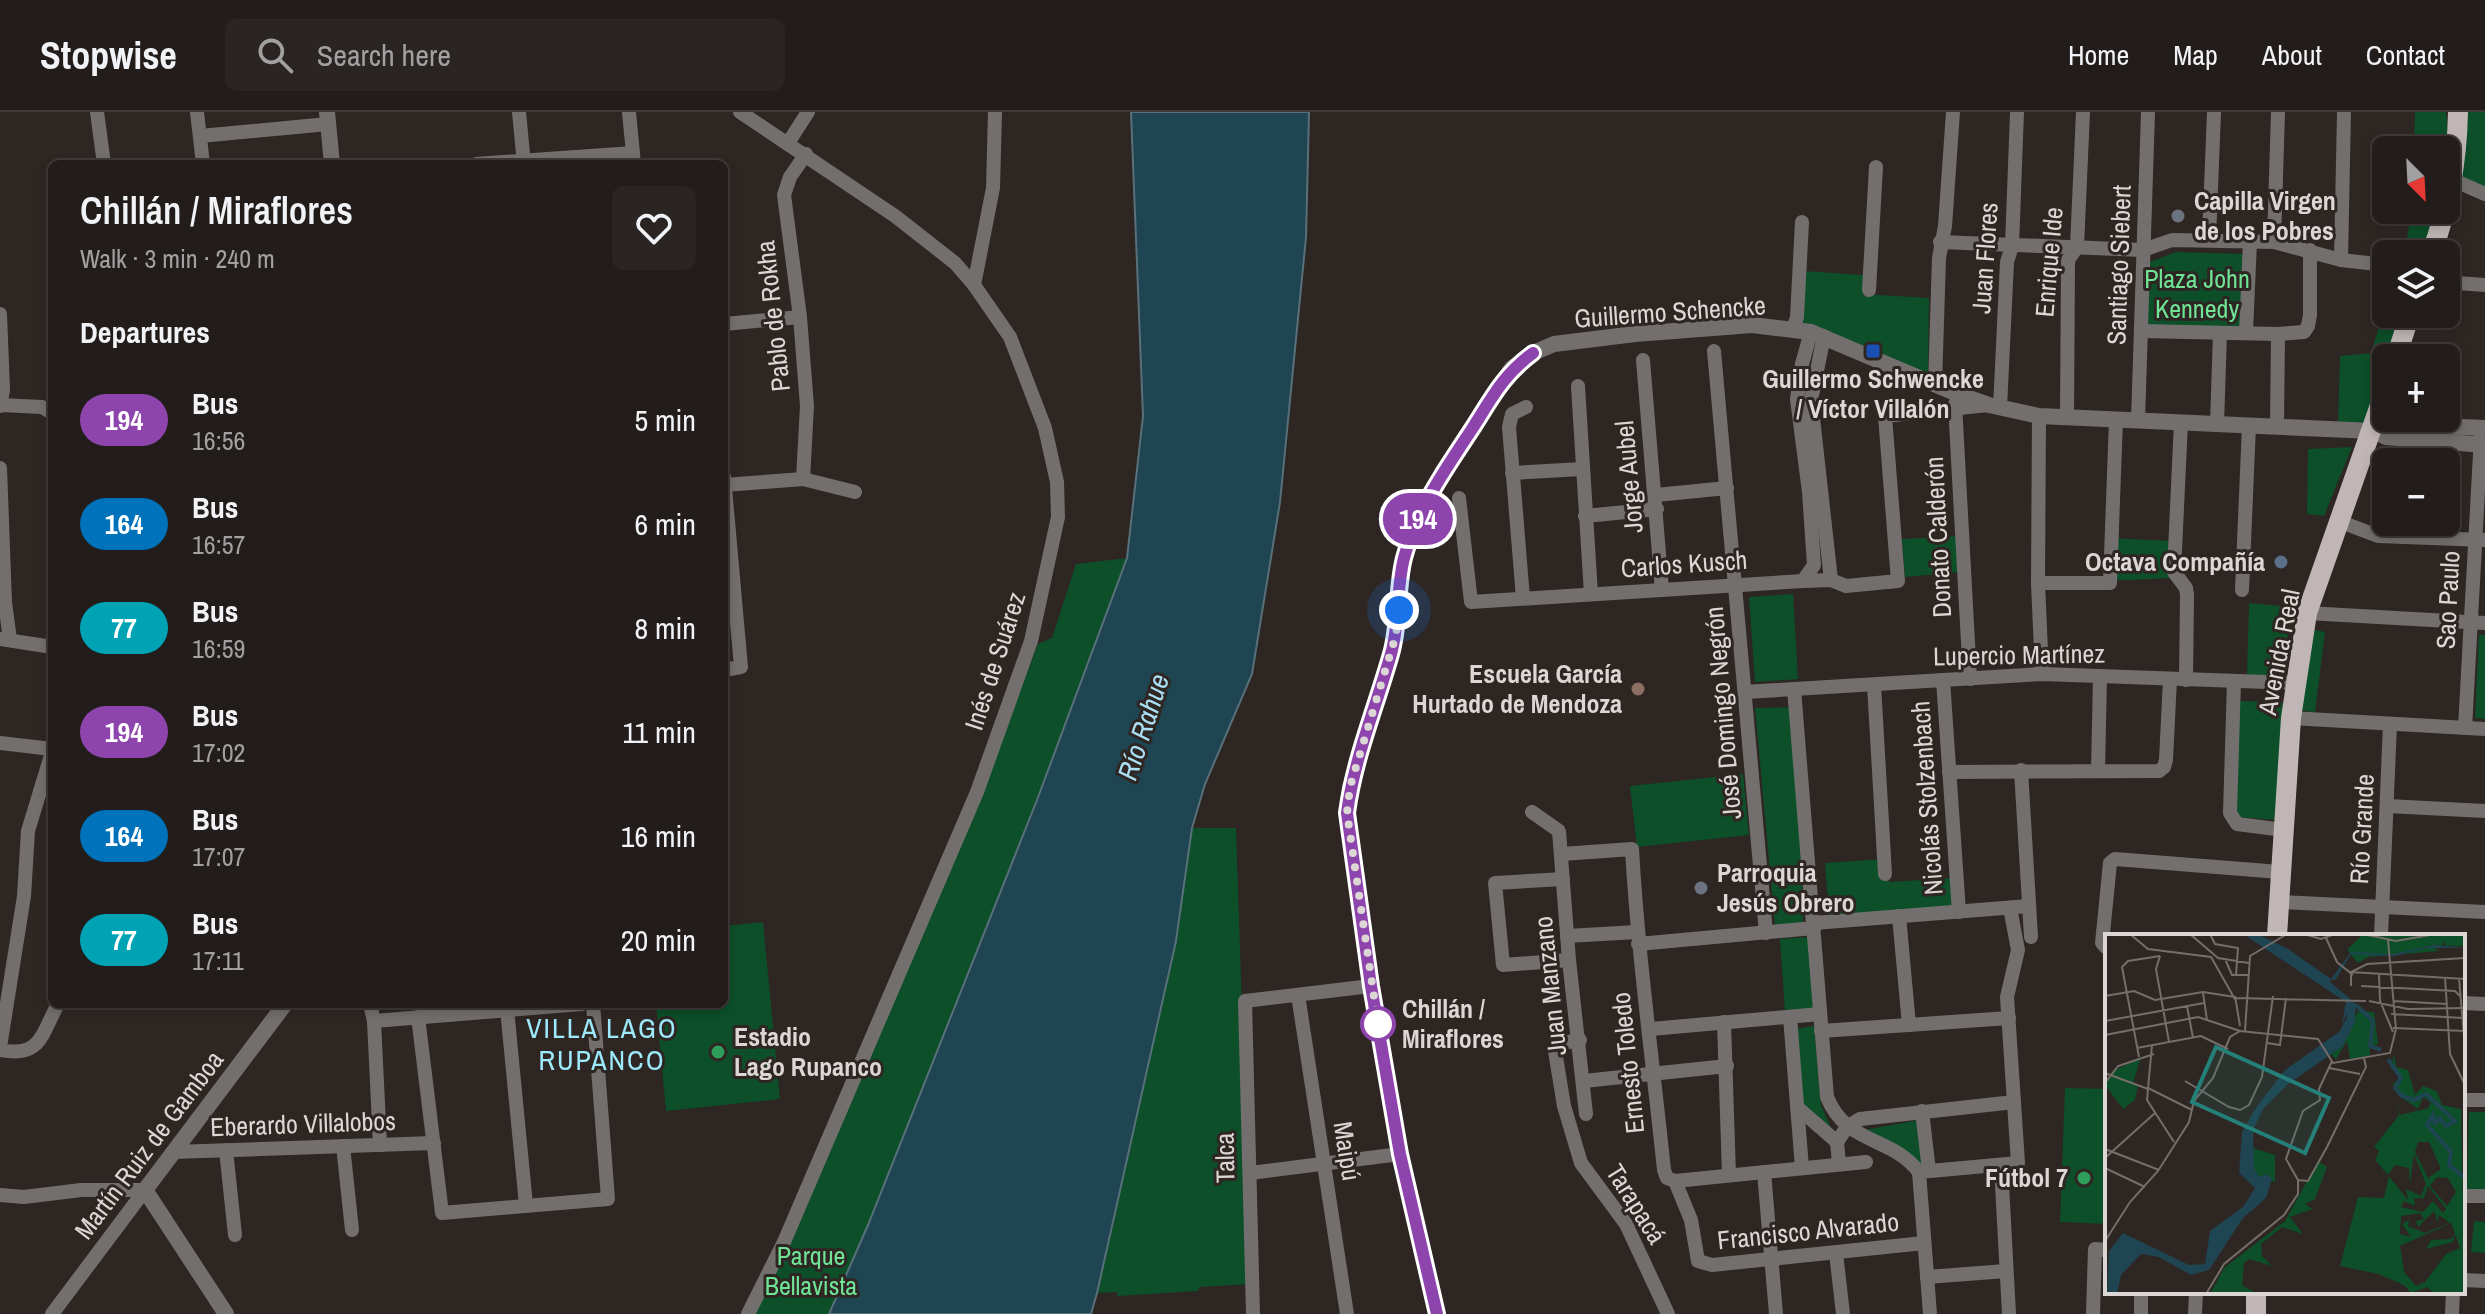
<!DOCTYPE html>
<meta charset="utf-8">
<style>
:root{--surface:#221c1a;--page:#2a2523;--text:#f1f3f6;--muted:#a2a1a2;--line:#3f3a39}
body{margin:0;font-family:"Archivo Narrow",sans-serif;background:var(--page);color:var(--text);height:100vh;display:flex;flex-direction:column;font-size:30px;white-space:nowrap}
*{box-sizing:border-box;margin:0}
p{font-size:26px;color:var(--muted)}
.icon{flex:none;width:44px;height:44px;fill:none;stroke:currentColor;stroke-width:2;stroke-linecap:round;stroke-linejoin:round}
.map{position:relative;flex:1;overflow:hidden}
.sheet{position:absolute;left:48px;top:48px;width:680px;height:848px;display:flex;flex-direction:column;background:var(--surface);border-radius:12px;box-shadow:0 4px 12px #0003,0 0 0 2px var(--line)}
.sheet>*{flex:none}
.badge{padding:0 16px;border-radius:26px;font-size:28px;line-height:52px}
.needle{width:52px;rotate:156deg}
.fabs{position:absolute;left:2372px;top:24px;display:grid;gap:16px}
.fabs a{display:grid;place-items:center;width:88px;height:88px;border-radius:12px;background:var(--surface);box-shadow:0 4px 12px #0003,0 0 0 2px var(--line);font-size:40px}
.you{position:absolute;width:40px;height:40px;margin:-20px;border:6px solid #fff;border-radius:50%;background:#1a73e8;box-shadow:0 0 0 12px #1a73e833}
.map>.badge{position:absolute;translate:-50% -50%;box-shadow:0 0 0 4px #fff}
h2{padding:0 32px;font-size:30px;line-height:72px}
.round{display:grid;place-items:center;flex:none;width:84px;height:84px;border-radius:12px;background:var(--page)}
.summary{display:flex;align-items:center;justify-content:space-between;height:136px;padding:0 32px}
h1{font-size:38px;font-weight:600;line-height:60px}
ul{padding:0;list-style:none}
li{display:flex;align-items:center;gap:24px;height:104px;padding:0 32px}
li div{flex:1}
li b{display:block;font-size:30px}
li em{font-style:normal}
li .badge{min-width:88px;font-weight:700;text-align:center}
header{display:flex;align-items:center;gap:48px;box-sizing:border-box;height:112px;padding:0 40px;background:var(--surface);border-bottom:2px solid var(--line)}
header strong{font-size:38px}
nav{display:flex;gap:44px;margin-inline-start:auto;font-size:28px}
.search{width:560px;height:72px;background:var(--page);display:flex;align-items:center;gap:20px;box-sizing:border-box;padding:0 28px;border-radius:12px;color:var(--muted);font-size:30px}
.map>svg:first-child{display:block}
</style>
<header>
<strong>Stopwise</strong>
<div class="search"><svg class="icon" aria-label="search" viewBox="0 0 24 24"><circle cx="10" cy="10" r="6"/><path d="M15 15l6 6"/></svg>Search here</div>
<nav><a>Home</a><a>Map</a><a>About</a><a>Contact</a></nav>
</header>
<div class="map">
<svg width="2485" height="1202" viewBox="0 0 2485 1202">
<rect width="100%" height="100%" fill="#2e2622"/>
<!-- green -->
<g fill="#0c4f29">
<polygon points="2415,0 2446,0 2448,18 2446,38 2414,38"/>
<polygon points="2462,0 2485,0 2485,76 2457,66"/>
<polygon points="2411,98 2438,98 2422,142 2405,142"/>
<polygon points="2176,140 2246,142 2243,223 2147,223 2147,151"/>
<polygon points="1803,159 1863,163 1863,182 1929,186 1928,264 1802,215"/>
<polygon points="2386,193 2386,202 2402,202 2363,313 2338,312 2340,244 2371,241"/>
<polygon points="2352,335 2324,404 2307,402 2308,337"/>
<polygon points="1958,424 1960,460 1905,465 1902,427"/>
<polygon points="2109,426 2172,429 2171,466 2106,469"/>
<path d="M1127,446C1033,700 939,955 829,1202H752L984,673L1038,532L1052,526L1076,452Z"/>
<polygon points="1793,482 1798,567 1755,570 1749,485"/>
<polygon points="2249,491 2291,495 2283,566 2247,565"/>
<polygon points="2309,517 2325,520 2315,600 2296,598"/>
<polygon points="2479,523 2485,523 2485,607 2475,606"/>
<polygon points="2236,589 2283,590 2278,708 2235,705"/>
<polygon points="1798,595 1803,810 1775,813 1755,596"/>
<polygon points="1743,662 1749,723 1637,735 1630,674"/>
<polygon points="1192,716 1236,716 1251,1172 1199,1175 1198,1179 1117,1184 1117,1180 1097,1181 1176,829"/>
<polygon points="1887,743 1889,770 1952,766 1954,795 1829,804 1825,751 1886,747"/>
<polygon points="763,810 780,987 666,999 656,892 724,892 724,814"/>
<polygon points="1810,825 1815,897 1785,899 1780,827"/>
<polygon points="1814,914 1821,993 1831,1016 1802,994 1795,917"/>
<polygon points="2065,976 2107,977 2107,1112 2060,1110"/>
<polygon points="2469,1000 2485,1000 2485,1078 2467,1078"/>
<polygon points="1919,1008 1923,1056 1859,1019"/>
<polygon points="2474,1109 2485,1110 2485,1141 2471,1140"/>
</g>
<!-- water -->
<polygon fill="#1f4452" stroke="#587079" stroke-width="2" points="1131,0 1309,0 1306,125 1280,390 1252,562 1205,672 1192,716 1176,829 1097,1181 1091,1202 829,1202 868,1113 1037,688 1127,446 1143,304"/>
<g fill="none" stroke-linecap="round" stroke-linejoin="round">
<!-- minor -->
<g stroke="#746f6f" stroke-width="14">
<polyline points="97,0 104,52"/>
<polyline points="197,0 203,52"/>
<polyline points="519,0 524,52"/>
<polyline points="629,0 634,52"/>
<polyline points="740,0 895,104 955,151 974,173 1010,225 1045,316 1057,370 1058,405 1031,529 977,680 784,1130 748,1202"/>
<polyline points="200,24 328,12"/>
<polyline points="788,31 808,0"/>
<polyline points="476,52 633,41"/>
<polyline points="2453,68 2485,82"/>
<polyline points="2209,127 2214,0"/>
<polyline points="1940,130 2143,138 2172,128 2274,130 2341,148 2386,153"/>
<polyline points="2274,130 2278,0"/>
<polyline points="2341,148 2344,0"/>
<polyline points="2446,168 2457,171 2485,173"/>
<polyline points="974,173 993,76 995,0"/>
<polyline points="1869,178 1876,55"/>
<polyline points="0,202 3,278 0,294"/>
<polyline points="724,212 800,205"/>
<polyline points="1793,218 1797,205 1802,110"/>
<polyline points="2141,219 2278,222 2304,220 2308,214 2310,203 2310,138"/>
<polyline points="2246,221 2250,129"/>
<polyline points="1824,224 1811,288 1831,468"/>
<polyline points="1714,239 1766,821"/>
<polyline points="1643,248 1662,478"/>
<polyline points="1935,273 1939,146 1945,114 1953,0"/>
<polyline points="1578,274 1591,482"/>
<polyline points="1955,292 1970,567"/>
<polyline points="0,293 42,295 52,301"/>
<polyline points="2000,296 2007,150 2012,134 2017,0"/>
<polyline points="2039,304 2038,471 2042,562"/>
<polyline points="2067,305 2068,148 2077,135 2083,0"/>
<polyline points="2138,308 2148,0"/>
<polyline points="2181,310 2174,460 2186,476 2187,483 2186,568"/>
<polyline points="2217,312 2220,221"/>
<polyline points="2277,315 2278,222"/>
<polyline points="0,356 5,490 10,528"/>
<polyline points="1512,361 1582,357"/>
<polyline points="724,365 741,555 724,558"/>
<polyline points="803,367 807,294 800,205 784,83 790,65 806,42"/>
<polyline points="724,373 803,367 855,380"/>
<polyline points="1656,383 1727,376"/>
<polyline points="1459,386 1471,490 1803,469 1831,468 1846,474 1898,469 1885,304 1988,293"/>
<polyline points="1585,404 1657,397"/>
<polyline points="2341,410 2378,424 2485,428"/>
<polyline points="1803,469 1814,453 1809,380 1797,287 1802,252 1811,220"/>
<polyline points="2038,471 2110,471 2116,307"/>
<polyline points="2242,478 2249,313"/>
<polyline points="1523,486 1509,315 1512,302 1526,295"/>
<polyline points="2307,501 2485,511"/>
<polyline points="0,527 52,535"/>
<polyline points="1943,568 1959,800"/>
<polyline points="2234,569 2230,701 2237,712 2284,718"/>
<polyline points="1874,573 1885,762"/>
<path d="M1794,577L1827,985C1846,1033 1892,1024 1919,1060L1930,1202"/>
<polyline points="1745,580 2042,562 2295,571"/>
<polyline points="2291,606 2485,617"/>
<polyline points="2465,616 2481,324"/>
<polyline points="0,631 52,637"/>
<polyline points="2021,658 2031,825"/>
<polyline points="2098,659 2100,565"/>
<polyline points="1949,660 2159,659 2164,655 2166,648 2170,567"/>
<polyline points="2387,694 2485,699"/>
<polyline points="1532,700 1559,719 1569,848 1586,1002"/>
<path d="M1562,742L1632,737C1638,844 1653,951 1664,1058L1667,1066L1675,1069L1691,1108L1698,1149L1712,1153L1924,1131"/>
<polyline points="1563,767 1495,771 1503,853 1569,848"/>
<polyline points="2279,790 2485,800"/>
<polyline points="1899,804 1909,913"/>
<polyline points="1814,811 2029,794"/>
<polyline points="1567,824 1637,820"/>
<polyline points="2381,824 2390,612"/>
<polyline points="1638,832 1814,816"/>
<polyline points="2107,836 2102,831 2110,751 2115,747 2280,760"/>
<polyline points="1298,883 1347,1202"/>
<polyline points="2463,891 2485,892"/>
<polyline points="370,892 374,909 380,1033"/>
<polyline points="507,897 526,1093"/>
<polyline points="418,905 442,1101 608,1087 593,892"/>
<polyline points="1790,905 1802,1056"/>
<polyline points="374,909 582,892"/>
<polyline points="1724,910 1729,1063"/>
<polyline points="1651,917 1820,902"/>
<polyline points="1821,919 2009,906"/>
<polyline points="1580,928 1563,931 1555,939 1564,994 1581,1051 1626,1112 1668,1202"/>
<polyline points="0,935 24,784 28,719 52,640"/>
<path d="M0,938C41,946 41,923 58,892"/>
<polyline points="1584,969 1727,954"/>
<polyline points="2463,988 2485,988"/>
<polyline points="1798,996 1837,1030"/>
<polyline points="1922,999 1929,1059"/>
<polyline points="343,1034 352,1118"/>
<polyline points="226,1038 235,1123"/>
<polyline points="173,1040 434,1031"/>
<polyline points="1839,1051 1837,1030 1847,1015 1860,1007 2014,990"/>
<polyline points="2001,1054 2009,1202"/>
<polyline points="1764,1060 1776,1202"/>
<polyline points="1919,1060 2018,1051 2007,885 2018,838 2010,796"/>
<polyline points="1250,1061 1400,1042"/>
<polyline points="1675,1069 1866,1050"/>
<polyline points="0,1083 24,1085 81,1078 145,1078"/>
<polyline points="2463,1084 2485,1084"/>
<polyline points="1836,1141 1843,1202"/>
<polyline points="1927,1165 2006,1159"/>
<polyline points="2463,1168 2485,1169"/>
<polyline points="52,1202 145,1078"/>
<polyline points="1253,1202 1245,889 1371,874"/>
<polyline points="2093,1202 2095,1137 2107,1138"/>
<polyline points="2141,1202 2141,1180"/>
<polyline points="2195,1202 2196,1180"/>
<polyline points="2452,1202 2453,1180"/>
</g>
<!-- tertiary -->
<g stroke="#746f6f" stroke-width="16">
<polyline points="327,0 332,52"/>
<polyline points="2372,319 2390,312 2485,316"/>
<polyline points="226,1202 145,1078 285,892"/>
<polyline points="1437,1202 1400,1042 1371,874 1347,701 1350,675 1396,523 1403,449 1415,413 1443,359 1495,280 1512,256 1533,241 1554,232 1635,222 1752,213 1811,220 1955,281 1989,293 2039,304 2372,319 2386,325 2485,333"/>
</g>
<!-- primary -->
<g stroke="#c1b6b6" stroke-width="20">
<path d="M2431,142C2449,94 2457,51 2458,0"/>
<polyline points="2396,246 2410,202"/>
<polyline points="2277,824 2291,606 2307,501 2386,276"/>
<polyline points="2256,1202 2256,1180"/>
</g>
</g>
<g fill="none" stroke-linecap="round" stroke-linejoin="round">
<!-- line casing -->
<g stroke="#fff" stroke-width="18">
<path id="line" d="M1437,1202L1400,1042L1371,874L1347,701C1354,647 1376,595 1391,542C1400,511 1396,477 1404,446C1417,397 1445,358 1472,317C1492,286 1502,264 1533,241"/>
</g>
<!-- line -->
<use href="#line" stroke="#8e44ad" stroke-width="12"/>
<!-- walk -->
<polyline stroke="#dcd7d4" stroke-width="8" stroke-dasharray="0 14.4" points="1378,912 1347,701 1350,675 1396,523 1399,498"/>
</g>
<!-- markers -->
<g fill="#6b7280" stroke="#2e2622" stroke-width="3">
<circle cx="2178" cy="104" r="8"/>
<circle cx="1701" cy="776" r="8"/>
</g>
<rect fill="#1a4fb4" stroke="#2e2622" stroke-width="3" x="1865" y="231" width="16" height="16" rx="4"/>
<circle fill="#5c6f8a" stroke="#2e2622" stroke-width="3" cx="2281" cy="450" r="8"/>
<circle fill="#8d6e63" stroke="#2e2622" stroke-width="3" cx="1638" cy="577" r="8"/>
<circle fill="#fff" stroke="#8e44ad" stroke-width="4" cx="1378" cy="912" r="16"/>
<g fill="#2e9e5b" stroke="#2e2622" stroke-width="3">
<circle cx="718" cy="940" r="8"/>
<circle cx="2084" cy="1066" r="8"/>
</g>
<g text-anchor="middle" stroke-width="6" stroke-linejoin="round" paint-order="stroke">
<!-- poi labels -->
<g font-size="26" font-weight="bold" fill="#dcd7d4" stroke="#2e2622" text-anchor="start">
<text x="2194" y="98">Capilla Virgen<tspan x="2194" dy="30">de los Pobres</tspan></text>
<text x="1873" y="276" text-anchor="middle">Guillermo Schwencke<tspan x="1873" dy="30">/ Víctor Villalón</tspan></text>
<text x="2265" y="459" text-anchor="end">Octava Compañía</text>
<text x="1622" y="571" text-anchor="end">Escuela García<tspan x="1622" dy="30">Hurtado de Mendoza</tspan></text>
<text x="1717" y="770">Parroquia<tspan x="1717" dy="30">Jesús Obrero</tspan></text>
<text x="734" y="934">Estadio<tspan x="734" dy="30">Lago Rupanco</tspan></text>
<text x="2068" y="1075" text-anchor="end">Fútbol 7</text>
</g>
<!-- street labels -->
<g font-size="26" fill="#dcd7d4" stroke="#2e2622">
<text transform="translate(1985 146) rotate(-86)" y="9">Juan Flores</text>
<text transform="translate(2049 150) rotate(-85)" y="9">Enrique Ide</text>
<text transform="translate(2119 153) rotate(-88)" y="9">Santiago Siebert</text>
<text transform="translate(1670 200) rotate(-4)" y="9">Guillermo Schencke</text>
<text transform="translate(773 204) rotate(-96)" y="9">Pablo de Rokha</text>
<text transform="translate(1629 365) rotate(-95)" y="9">Jorge Aubel</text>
<text transform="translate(1938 425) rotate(-93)" y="9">Donato Calderón</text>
<text transform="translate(1684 452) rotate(-4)" y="9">Carlos Kusch</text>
<text transform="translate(2448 488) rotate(-87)" y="9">Sao Paulo</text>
<text transform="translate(2279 540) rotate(-79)" y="9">Avenida Real</text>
<text transform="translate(2019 543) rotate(-1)" y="9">Lupercio Martínez</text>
<text transform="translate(995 549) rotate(-72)" y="9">Inés de Suárez</text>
<text transform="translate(1723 601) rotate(-95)" y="9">José Domingo Negrón</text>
<text transform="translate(1927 686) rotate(-94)" y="9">Nicolás Stolzenbach</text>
<text transform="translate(2362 717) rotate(-87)" y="9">Río Grande</text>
<text transform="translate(1550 874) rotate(-96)" y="9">Juan Manzano</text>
<text transform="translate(1628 951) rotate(-96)" y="9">Ernesto Toledo</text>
<text transform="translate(303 1012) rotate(-2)" y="9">Eberardo Villalobos</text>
<text transform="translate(149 1033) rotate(-53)" y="9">Martín Ruiz de Gamboa</text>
<text transform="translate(1347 1039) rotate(81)" y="9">Maipú</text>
<text transform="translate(1225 1046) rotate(-91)" y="9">Talca</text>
<text transform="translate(1636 1092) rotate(58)" y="9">Tarapacá</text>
<text transform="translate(1808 1119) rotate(-6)" y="9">Francisco Alvarado</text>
</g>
<!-- park labels -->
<g font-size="26" fill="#6fe396" stroke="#2e2622">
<text x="2197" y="176">Plaza John<tspan x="2197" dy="30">Kennedy</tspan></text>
<text x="811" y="1153">Parque<tspan x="811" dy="30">Bellavista</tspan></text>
</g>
<!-- stop labels -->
<g font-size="26" font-weight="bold" fill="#dcd7d4" stroke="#2e2622" text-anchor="start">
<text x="1402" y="906">Chillán /<tspan x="1402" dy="30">Miraflores</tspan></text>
</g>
<!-- water labels -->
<g font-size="28" font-style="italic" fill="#aadef3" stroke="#2e2622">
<text transform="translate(1143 615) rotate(-72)" y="10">Río Rahue</text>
</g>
<!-- neighbourhood labels -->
<g font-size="28" letter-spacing="2" fill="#9deafc" stroke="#2e2622">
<text x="602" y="926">VILLA LAGO<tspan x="602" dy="32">RUPANCO</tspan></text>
</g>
</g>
<!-- overview -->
<g transform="translate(2105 822)">
<rect width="360" height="360" fill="#2e2622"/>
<path d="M258,0H360V12H341L338,7L337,12L329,11L300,18L328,13L334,17L263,23L253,29L242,16ZM253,77L269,78L273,110L265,112V121L245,125L242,107L231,125L226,120L238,112ZM289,120L291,133L303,136L310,161L318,152L332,157L337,171L356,175L360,359L330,360L322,353L306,359L299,351L273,340L235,332L253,263L279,264L284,242L270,226L274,217L269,213L294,181L290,162L295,181L323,174L326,168L318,163L313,175L293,161L288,150L296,142L286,134ZM313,208H324L336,235L323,244L310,218ZM309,220L321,250L316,262L301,255L303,266L283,241L290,231L304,234L305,250ZM332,243L343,244L351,258L342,272L325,252ZM323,252L341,275L338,279L328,267L318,278L296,273L299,267L310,272L309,264H319ZM329,277L333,289L334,281L345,289L320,299L303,292L304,286L297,290L306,303L295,300L296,282L315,279L319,285L311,287L313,293ZM346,289L350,299L346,305L326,306L321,315L348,308L350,300L355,314L341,320L320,348L311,352L299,338L295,312ZM36,123L28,149L33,151L30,166L18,175L0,151L9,137ZM145,213L170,221V248L151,242ZM213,227L222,233L210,265L200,270L208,275L185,283L198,300L177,293L156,310L157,322L167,332L144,325L139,329L137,351L153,360H105L119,334L180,287Z" fill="#0c4f29" fill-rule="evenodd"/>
<path d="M138,0H152L183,15L226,45L246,18L288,20L329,11L360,14H321L290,22L246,20L231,45L224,47L251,70L250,88L238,112L183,150L158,175L148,196L149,234L154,243L162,240L167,245L161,264L138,284L104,336L86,341L54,323L36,320L16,341L12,360H2L4,317L18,299L84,331L100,330L105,297L139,272L150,254L134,239L137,198L150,175L180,136L234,98L242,84V80L237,90L241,68Z" fill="#1f4452"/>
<path fill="none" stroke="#1f4452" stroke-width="4" d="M251,71L268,87L265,112L276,116M283,125L296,144L290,154L297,162L309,166L321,160L350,187L341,192L335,184L330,189L328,181L322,191L346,218L344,231L360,244"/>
<path fill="none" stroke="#746d69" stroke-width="2" d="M25,0L43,15L106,23L131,67M85,0L113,24L144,29M105,0L110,10L133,14L131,41M199,0L216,5L230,0M258,0L291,7L331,0M221,4L232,28L248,41M55,22L51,35L64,108M120,25L127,41H143M245,38L360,45M274,40L275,67L288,98M340,43L345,120L360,151M354,44L360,114M246,52V38L262,30L360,24M256,52L350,57L356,63M98,59L102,86M0,62L29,57L50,66L98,58L130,63M130,62L135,92M130,64L261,67M264,67L303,75L360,74M288,67L342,70M82,72L88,104M286,80L358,84M0,87L99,69M288,94L360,97M135,97L213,105L228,129L285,119L291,95L283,6M140,97L145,22L182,0M0,101L93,83L135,97M162,109L175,111L181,64M47,111L42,166L69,208M32,114L96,102L123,115M34,123L17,33L23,27L55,22M227,127L214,155L215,166L198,177L181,225L193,246L203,247L222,213L261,133L259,124M224,134L255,140M0,139L43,155M80,147L124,173L135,176L144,171L157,143L168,62M0,149L13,132L49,120M43,154L87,176M0,215L54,236M0,224L50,179M0,234L40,253M0,307L25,268L53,237L84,188L89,167L108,144L125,103L135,97M101,360L119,330L179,281L193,260V246"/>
<path fill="#248078" fill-opacity="0.15" stroke="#248078" stroke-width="4" d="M111,113L224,164L200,219L87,168Z"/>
<rect width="360" height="360" fill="none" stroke="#dcd7d4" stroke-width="4"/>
</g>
</svg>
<div class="fabs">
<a><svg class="needle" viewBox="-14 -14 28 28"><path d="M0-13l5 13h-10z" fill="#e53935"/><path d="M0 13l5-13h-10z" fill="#a2a1a2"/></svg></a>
<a><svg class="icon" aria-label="layers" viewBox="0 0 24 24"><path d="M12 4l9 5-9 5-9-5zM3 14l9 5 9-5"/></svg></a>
<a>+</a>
<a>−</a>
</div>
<div class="you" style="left:1399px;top:498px"></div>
<b class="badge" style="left:1418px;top:407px;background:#8e44ad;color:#fff">194</b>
<section class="sheet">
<div class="summary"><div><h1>Chillán / Miraflores</h1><p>Walk · 3 min · 240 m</p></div><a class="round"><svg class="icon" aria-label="heart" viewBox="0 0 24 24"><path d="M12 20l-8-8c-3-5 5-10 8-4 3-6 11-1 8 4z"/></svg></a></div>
<h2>Departures</h2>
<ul>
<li><span class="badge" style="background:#8e44ad;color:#fff">194</span><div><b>Bus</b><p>16:56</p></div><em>5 min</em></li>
<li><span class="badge" style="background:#0072bc;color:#fff">164</span><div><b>Bus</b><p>16:57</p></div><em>6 min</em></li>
<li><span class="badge" style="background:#00a3b4;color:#fff">77</span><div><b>Bus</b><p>16:59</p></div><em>8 min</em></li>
<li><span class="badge" style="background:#8e44ad;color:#fff">194</span><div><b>Bus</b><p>17:02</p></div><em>11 min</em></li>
<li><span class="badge" style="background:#0072bc;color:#fff">164</span><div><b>Bus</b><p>17:07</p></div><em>16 min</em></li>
<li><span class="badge" style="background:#00a3b4;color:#fff">77</span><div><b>Bus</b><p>17:11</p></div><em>20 min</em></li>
</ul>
</section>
</div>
